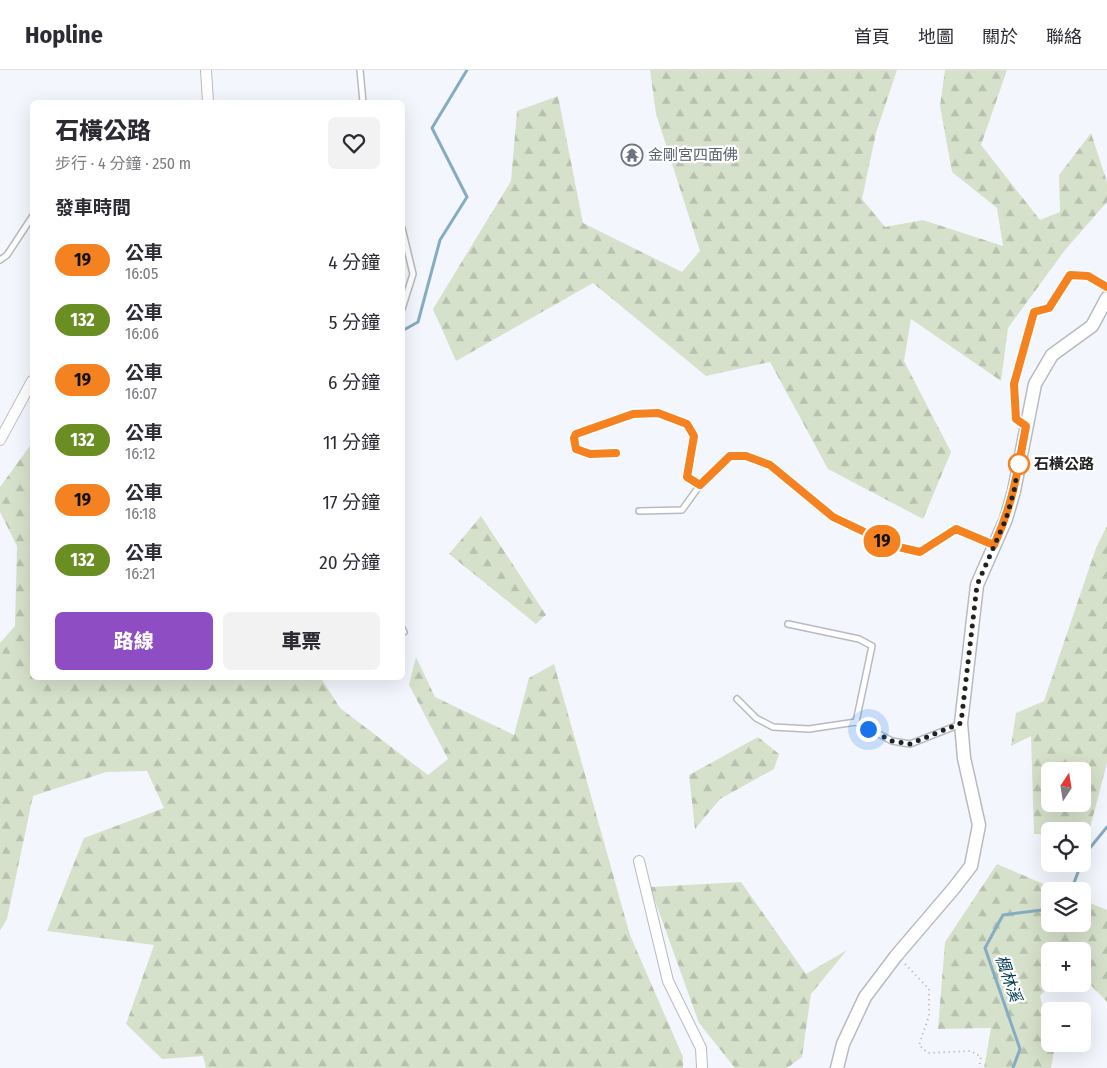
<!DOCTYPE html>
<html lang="zh-TW">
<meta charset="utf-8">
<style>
:root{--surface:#fff;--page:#f2f2f3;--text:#2b2b33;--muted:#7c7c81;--line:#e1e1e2;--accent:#8f4dc3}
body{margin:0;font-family:"Fira Sans Condensed","Noto Sans TC",sans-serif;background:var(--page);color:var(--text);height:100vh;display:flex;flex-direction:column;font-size:19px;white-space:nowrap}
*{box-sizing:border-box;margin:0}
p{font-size:16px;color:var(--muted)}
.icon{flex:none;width:28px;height:28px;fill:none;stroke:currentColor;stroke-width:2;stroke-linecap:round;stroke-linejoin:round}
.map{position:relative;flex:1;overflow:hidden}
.drawer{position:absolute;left:30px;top:30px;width:375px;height:580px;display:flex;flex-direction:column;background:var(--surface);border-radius:8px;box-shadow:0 5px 20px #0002}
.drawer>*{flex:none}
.badge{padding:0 10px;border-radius:16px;font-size:18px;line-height:32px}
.needle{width:32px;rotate:12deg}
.fabs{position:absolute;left:1041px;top:692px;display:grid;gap:10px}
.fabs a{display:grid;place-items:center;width:50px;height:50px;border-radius:8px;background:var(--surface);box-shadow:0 5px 20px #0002;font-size:25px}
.you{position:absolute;width:25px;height:25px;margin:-12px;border:4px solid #fff;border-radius:50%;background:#1a73e8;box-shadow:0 0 0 8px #1a73e833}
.map>.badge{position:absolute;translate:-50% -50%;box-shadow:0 0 0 2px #fff}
h2{padding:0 25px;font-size:19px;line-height:45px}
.round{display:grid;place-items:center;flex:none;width:52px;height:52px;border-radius:8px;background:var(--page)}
.head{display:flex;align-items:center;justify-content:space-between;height:85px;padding:0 25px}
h1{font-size:24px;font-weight:800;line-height:38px}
.action{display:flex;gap:10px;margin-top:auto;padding:10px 25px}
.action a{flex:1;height:58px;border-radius:8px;background:var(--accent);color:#fff;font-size:20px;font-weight:800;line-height:58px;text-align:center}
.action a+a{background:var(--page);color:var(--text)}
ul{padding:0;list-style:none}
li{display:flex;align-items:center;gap:15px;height:60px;padding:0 25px}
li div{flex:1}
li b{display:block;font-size:19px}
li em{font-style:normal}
li .badge{min-width:55px;font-weight:700;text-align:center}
header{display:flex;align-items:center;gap:30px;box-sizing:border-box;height:70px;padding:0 25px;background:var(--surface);border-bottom:1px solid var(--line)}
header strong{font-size:24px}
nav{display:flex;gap:28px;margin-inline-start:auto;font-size:18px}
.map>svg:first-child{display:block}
</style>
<header>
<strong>Hopline</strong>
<nav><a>首頁</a><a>地圖</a><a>關於</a><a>聯絡</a></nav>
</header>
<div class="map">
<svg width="1107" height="998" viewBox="0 0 1107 998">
<defs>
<pattern id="forest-firs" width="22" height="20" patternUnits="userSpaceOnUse" patternTransform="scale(1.25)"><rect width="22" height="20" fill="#d6e1cb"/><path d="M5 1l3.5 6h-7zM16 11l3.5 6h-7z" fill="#b7c1ae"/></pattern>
</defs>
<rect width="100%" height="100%" fill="#f3f7fd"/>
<!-- forest -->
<g fill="url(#forest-firs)" fill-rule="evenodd">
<polygon points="650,0 897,0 876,63 862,129 885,157 923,150 1003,176 997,138 952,102 940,36 945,0 1007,0 981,75 1040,150 1060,142 1059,105 1091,63 1107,112 1107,132 1065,180 1008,258 1001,311 911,249 904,291 951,382 923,449 828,399 770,292 706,306 593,213 456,291 433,239 511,111 517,41 558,26 583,153 682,202 700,181 656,44"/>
<polygon points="32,373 32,608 321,608 340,638 428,705 448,689 409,615 416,587 435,627 514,665 529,608 554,594 630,865 683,987 683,998 206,998 203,986 162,989 126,954 154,875 47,861 84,768 164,738 147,701 106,702 33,726 7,849 0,861 0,573 15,556 17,476 0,442 0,417"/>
<polygon points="481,446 546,545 536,554 449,484"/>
<path d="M1107,456V693L1089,762L1050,761V764H1034L1031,666L1011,676L1016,643L1044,631L1096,478ZM1082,701V734H1050V701Z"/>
<polygon points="758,667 779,684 774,699 720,729 695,759 689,705"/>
<polygon points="997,794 1060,821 1050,821 1050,854 1082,854 1083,830 1107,840 1107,932 1083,907 1082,881 1050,881 1051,914 1040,926 1050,966 1050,974 1052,974 1054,982 1051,998 984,998 991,958 938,959 945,872"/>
<polygon points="741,812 806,904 847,880 811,924 802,987 787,998 735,998 699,953 650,817"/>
</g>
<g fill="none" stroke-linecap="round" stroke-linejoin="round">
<!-- stream -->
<g stroke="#85acc1" stroke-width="3">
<polyline points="402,261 418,252 440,170 467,127 432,58 467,0"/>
<polyline points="1082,790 1085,784 1107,757"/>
<polyline points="1071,821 1081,794"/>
<polyline points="1013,998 1020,979 985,878 1003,845 1050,839"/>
</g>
<!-- service casing -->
<g stroke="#b7bbc0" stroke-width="8">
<g id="service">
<polyline points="360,0 363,32"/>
<polyline points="402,158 413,204 402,239"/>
<polyline points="0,190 7,185 32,147"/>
<polyline points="1026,355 1016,349 1014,314 1034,242 1049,238 1070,205 1087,207 1107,217"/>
<path d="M616,383L590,384L576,379L574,368L576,364C599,354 633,340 657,343C667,344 678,350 687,354L694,366L687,407L700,415"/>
<polyline points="639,441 682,440 700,415 730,386 745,386 771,395 833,447 894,476 921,482 957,459 994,475"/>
<polyline points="788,554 859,569 872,576 856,652"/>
<polyline points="402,558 404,562"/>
<polyline points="737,629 756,648 773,657 809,659 856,652 892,671 910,674 961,654"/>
</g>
</g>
<!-- minor casing -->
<g stroke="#b7bbc0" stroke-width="12">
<g id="minor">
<polyline points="206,0 208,32"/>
<polyline points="0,370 32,311"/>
<polyline points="639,791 668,911 701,978 702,998"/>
</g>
</g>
<!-- tertiary casing -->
<g stroke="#b7bbc0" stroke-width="15">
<polyline id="tertiary" points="837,998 843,974 865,927 896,886 954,818 971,796 979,755 964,688 961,653 977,515 1006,449 1014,421 1035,314 1052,285 1092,256 1107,228"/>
</g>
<!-- path -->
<polyline stroke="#aeb1b5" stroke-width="2" stroke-dasharray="1 4" stroke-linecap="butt" points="905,894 929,919 929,946 919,975 928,983 971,981 981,987 979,998"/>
<!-- service -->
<use href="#service" stroke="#fff" stroke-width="5"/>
<!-- minor -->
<use href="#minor" stroke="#fff" stroke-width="10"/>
<!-- tertiary -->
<use href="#tertiary" stroke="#fff" stroke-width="12"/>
</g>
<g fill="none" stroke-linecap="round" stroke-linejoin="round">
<!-- line casing -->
<g stroke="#fff" stroke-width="11">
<path id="line" d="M616,383L590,384L576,379L574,368L576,364L633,344L658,343L687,354L694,366L687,407L700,415L730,386H746L770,395L833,447L894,476L920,482L956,459L994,475C1013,434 1018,399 1026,356L1016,349L1014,314L1034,242L1049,238L1070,205L1088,206L1107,217"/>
</g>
<!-- line -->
<use href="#line" stroke="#f58220" stroke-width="8"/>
<!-- walk -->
<polyline stroke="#202123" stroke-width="5" stroke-dasharray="0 9" points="868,659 892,671 910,674 961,653 977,515 1006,449 1014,421 1020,388 1019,394"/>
</g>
<!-- icons -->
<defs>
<g id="temple-ring" transform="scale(1.125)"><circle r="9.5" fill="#fff" stroke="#6b7280" stroke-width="1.5"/><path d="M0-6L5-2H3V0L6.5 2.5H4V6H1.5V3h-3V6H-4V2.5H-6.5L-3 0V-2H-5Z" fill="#6b7280"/></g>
</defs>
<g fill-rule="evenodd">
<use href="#temple-ring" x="632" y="85"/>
</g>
<!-- markers -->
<circle fill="#fff" stroke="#f58220" stroke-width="2.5" cx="1019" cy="394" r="10"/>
<g text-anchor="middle" stroke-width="4.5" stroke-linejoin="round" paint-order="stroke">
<!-- worship labels -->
<g font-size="15" fill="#5b616d" stroke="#fff" text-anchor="start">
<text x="648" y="90">金剛宮四面佛</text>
</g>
<!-- stop labels -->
<g font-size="15" font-weight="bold" fill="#202123" stroke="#fff" text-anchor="start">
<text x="1034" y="399">石橫公路</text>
</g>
<!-- water labels -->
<g font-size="16" font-style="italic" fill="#023a51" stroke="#fff">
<text transform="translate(1009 908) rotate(71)" y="6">楓林溪</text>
</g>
</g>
</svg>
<div class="fabs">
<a><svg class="needle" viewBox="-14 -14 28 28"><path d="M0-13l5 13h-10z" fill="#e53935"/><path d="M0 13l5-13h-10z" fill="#7c7c81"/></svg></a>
<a><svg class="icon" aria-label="locate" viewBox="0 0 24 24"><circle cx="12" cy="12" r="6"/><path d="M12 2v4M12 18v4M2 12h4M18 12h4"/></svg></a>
<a><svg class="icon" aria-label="layers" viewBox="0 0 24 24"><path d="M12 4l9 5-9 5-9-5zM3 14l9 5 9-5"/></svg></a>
<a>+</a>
<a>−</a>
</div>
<div class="you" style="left:868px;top:659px"></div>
<b class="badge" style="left:882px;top:471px;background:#f58220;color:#111">19</b>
<section class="drawer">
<div class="head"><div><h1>石橫公路</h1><p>步行 · 4 分鐘 · 250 m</p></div><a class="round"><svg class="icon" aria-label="heart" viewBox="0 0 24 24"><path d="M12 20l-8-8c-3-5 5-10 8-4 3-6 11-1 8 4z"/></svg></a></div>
<h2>發車時間</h2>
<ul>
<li><span class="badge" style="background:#f58220;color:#111">19</span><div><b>公車</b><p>16:05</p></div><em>4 分鐘</em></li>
<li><span class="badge" style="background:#6b8e23;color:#fff">132</span><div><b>公車</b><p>16:06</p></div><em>5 分鐘</em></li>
<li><span class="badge" style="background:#f58220;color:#111">19</span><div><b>公車</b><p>16:07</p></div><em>6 分鐘</em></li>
<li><span class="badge" style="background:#6b8e23;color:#fff">132</span><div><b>公車</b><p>16:12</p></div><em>11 分鐘</em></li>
<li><span class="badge" style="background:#f58220;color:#111">19</span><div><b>公車</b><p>16:18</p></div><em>17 分鐘</em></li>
<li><span class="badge" style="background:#6b8e23;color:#fff">132</span><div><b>公車</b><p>16:21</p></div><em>20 分鐘</em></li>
</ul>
<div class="action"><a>路線</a><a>車票</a></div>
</section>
</div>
